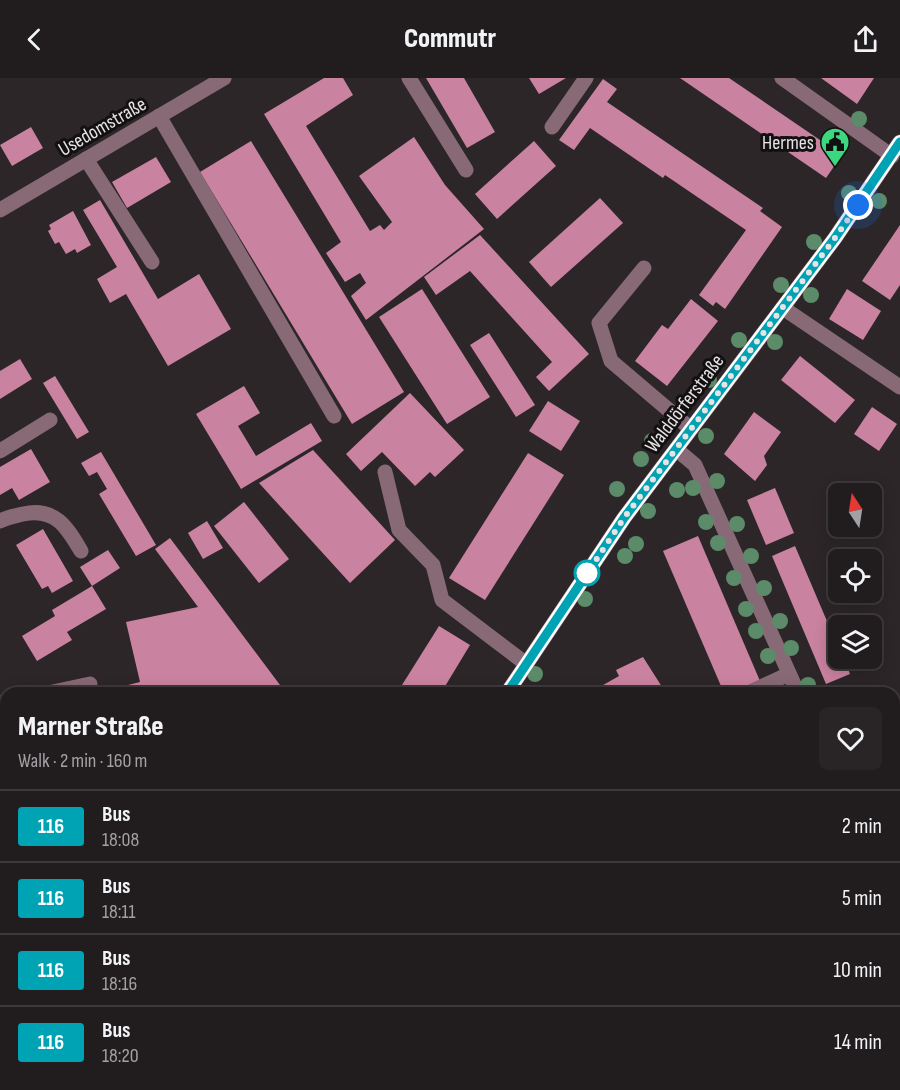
<!DOCTYPE html>
<meta charset="utf-8">
<style>
:root{--surface:#211c1e;--page:#292527;--text:#f1f3f6;--muted:#a2a1a4;--line:#3e3a3c}
body{margin:0;font-family:"Sofia Sans Condensed",sans-serif;background:var(--page);color:var(--text);height:100vh;display:flex;flex-direction:column;font-size:22px;white-space:nowrap}
*{box-sizing:border-box;margin:0}
p{font-size:20px;color:var(--muted)}
.icon{flex:none;width:33px;height:33px;fill:none;stroke:currentColor;stroke-width:2;stroke-linecap:round;stroke-linejoin:round}
.map{position:relative;flex:1;overflow:hidden}
.side{position:absolute;left:0px;top:609px;width:900px;height:404px;display:flex;flex-direction:column;background:var(--surface);border-radius:18px 18px 0 0;box-shadow:0 3px 15px #0003,0 0 0 2px var(--line)}
.side>*{flex:none}
.badge{padding:0 12px;border-radius:4px;font-size:21px;line-height:39px}
.needle{width:39px;rotate:348deg}
.controls{position:absolute;left:828px;top:405px;display:grid;gap:12px}
.controls a{display:grid;place-items:center;width:54px;height:54px;border-radius:9px;background:var(--surface);box-shadow:0 3px 15px #0003,0 0 0 2px var(--line);font-size:30px}
.you{position:absolute;width:30px;height:30px;margin:-15px;border:4px solid #fff;border-radius:50%;background:#1a73e8;box-shadow:0 0 0 9px #1a73e833}
.map>.badge{position:absolute;translate:-50% -50%;box-shadow:0 0 0 3px #fff}
.round{display:grid;place-items:center;flex:none;width:63px;height:63px;border-radius:9px;background:var(--page)}
.headline{display:flex;align-items:center;justify-content:space-between;height:102px;padding:0 18px}
h1{font-size:28px;font-weight:800;line-height:45px}
ul{padding:0;list-style:none}
li{display:flex;align-items:center;gap:18px;height:72px;padding:0 18px;border-top:2px solid var(--line)}
li div{flex:1}
li b{display:block;font-size:22px}
li em{font-style:normal}
li .badge{min-width:66px;font-weight:700;text-align:center}
header{display:flex;justify-content:space-between;align-items:center;height:78px;padding:0 18px;background:var(--surface);font-size:27px;font-weight:800}
.map>svg:first-child{display:block}
</style>
<header><svg class="icon" aria-label="back" viewBox="0 0 24 24"><path d="M15 5l-7 7 7 7"/></svg>Commutr<svg class="icon" aria-label="share" viewBox="0 0 24 24"><path d="M12 15V3M7 8l5-5 5 5M5 13v7h14v-7"/></svg></header>
<div class="map">
<svg width="900" height="1012" viewBox="0 0 900 1012">
<rect width="100%" height="100%" fill="#2c2628"/>
<!-- building -->
<g fill="#ca82a1">
<polygon points="324,0 343,0 353,17 306,48 370,153 380,147 384,152 392,144 359,98 414,59 445,107 484,151 366,242 351,218 366,205 360,195 345,204 326,175 341,164 264,36"/>
<polygon points="426,0 464,0 495,54 467,70"/>
<polygon points="529,0 566,0 539,16"/>
<polygon points="680,0 729,0 842,77 826,100"/>
<polygon points="821,0 874,0 857,26"/>
<polygon points="603,1 617,11 607,24 763,130 760,133 782,149 725,231 716,224 713,228 699,217 746,152 665,97 663,100 590,50 574,72 559,62"/>
<polygon points="31,49 43,70 12,88 0,67"/>
<polygon points="251,63 404,314 352,346 200,94"/>
<polygon points="534,63 556,88 497,141 475,116"/>
<polygon points="156,79 171,104 127,130 112,104"/>
<polygon points="600,120 623,145 551,209 529,184"/>
<polygon points="100,122 158,221 199,196 231,251 168,288 126,216 110,225 97,201 117,189 83,132"/>
<polygon points="73,133 91,167 77,175 75,171 66,176 59,164 55,166 48,153 51,151 49,147"/>
<polygon points="900,147 900,207 890,222 862,203"/>
<polygon points="480,157 589,276 549,313 536,299 552,284 470,193 436,217 424,199"/>
<polygon points="422,211 490,319 447,346 379,239"/>
<polygon points="847,211 881,233 863,262 829,241"/>
<polygon points="691,221 718,243 667,308 635,283 662,247 668,251"/>
<polygon points="489,255 535,327 516,339 470,267"/>
<polygon points="800,278 855,322 835,345 781,302"/>
<polygon points="20,281 32,301 0,321 0,293"/>
<polygon points="55,298 89,354 77,361 43,305"/>
<polygon points="244,308 260,335 238,348 256,378 311,345 322,363 241,411 196,336"/>
<polygon points="410,315 464,372 435,399 430,394 415,408 382,374 361,393 346,376"/>
<polygon points="548,323 580,343 561,373 529,353"/>
<polygon points="872,329 897,346 879,373 854,356"/>
<polygon points="754,334 781,354 764,378 767,387 755,403 724,376"/>
<polygon points="31,371 50,404 19,422 12,410 0,417 0,389"/>
<polygon points="313,372 395,462 350,505 259,405"/>
<polygon points="101,374 156,467 136,478 99,416 107,411 97,394 89,398 81,385"/>
<polygon points="528,375 564,397 485,522 449,500"/>
<polygon points="775,410 794,455 766,467 747,422"/>
<polygon points="244,424 289,481 259,505 214,448"/>
<polygon points="207,443 223,470 203,481 188,455"/>
<polygon points="43,451 73,503 52,515 48,508 42,511 16,467"/>
<polygon points="698,458 760,603 733,615 724,615 663,473"/>
<polygon points="170,460 286,615 130,615 128,607 140,604 126,544 198,529 155,471"/>
<polygon points="795,468 838,569 838,580 844,580 850,596 826,606 772,478"/>
<polygon points="108,472 120,490 92,508 80,489"/>
<polygon points="92,508 106,531 67,554 72,562 37,583 22,558 55,538 52,532"/>
<polygon points="439,548 470,567 441,615 397,615"/>
<polygon points="643,579 664,612 660,615 589,615 619,598 616,592"/>
<polygon points="900,715 900,739 894,726 894,718"/>
<polygon points="900,910 900,995 894,982 894,912"/>
<polygon points="95,1006 149,1006 151,1012 97,1012"/>
<polygon points="195,1006 234,1006 231,1012 192,1012"/>
<polygon points="346,1006 395,1006 392,1012 343,1012"/>
<polygon points="517,1006 563,1006 565,1012 520,1012"/>
</g>
<g fill="none" stroke-linecap="round" stroke-linejoin="round">
<!-- minor -->
<g stroke="#886976" stroke-width="15">
<polyline points="409,0 466,92"/>
<polyline points="782,0 892,78"/>
<polyline points="159,38 334,338"/>
<polyline points="552,49 586,0"/>
<polyline points="86,81 152,184"/>
<polyline points="0,132 224,0"/>
<polyline points="644,190 599,245 611,283 691,351"/>
<polyline points="783,230 900,309"/>
<polyline points="676,371 695,387 798,615"/>
<polyline points="0,373 50,342"/>
<polyline points="385,394 399,452 433,487 442,522 525,585"/>
<path d="M0,443C7,439 15,438 23,436C55,429 67,449 81,473"/>
<polyline points="48,615 90,606"/>
<polyline points="507,615 624,440 835,160 900,64"/>
<polyline points="748,615 789,596"/>
<polyline points="0,625 6,624"/>
<polyline points="0,713 6,712"/>
<polyline points="894,827 900,840"/>
<polyline points="630,1006 632,1012"/>
<polyline points="280,1012 283,1006"/>
</g>
<!-- major -->
<g stroke="#eaaac5" stroke-width="15">
<polyline points="0,770 6,795"/>
<polyline points="57,1006 58,1012"/>
</g>
</g>
<!-- trees -->
<g fill="#5b8b69">
<circle cx="859" cy="41" r="8"/>
<circle cx="849" cy="115" r="8"/>
<circle cx="879" cy="123" r="8"/>
<circle cx="814" cy="164" r="8"/>
<circle cx="781" cy="207" r="8"/>
<circle cx="811" cy="217" r="8"/>
<circle cx="739" cy="262" r="8"/>
<circle cx="775" cy="264" r="8"/>
<circle cx="709" cy="302" r="8"/>
<circle cx="706" cy="358" r="8"/>
<circle cx="652" cy="363" r="8"/>
<circle cx="641" cy="381" r="8"/>
<circle cx="717" cy="403" r="8"/>
<circle cx="693" cy="410" r="8"/>
<circle cx="617" cy="411" r="8"/>
<circle cx="677" cy="412" r="8"/>
<circle cx="648" cy="433" r="8"/>
<circle cx="706" cy="444" r="8"/>
<circle cx="737" cy="446" r="8"/>
<circle cx="718" cy="465" r="8"/>
<circle cx="636" cy="466" r="8"/>
<circle cx="625" cy="478" r="8"/>
<circle cx="751" cy="478" r="8"/>
<circle cx="734" cy="500" r="8"/>
<circle cx="764" cy="510" r="8"/>
<circle cx="585" cy="521" r="8"/>
<circle cx="746" cy="531" r="8"/>
<circle cx="780" cy="543" r="8"/>
<circle cx="756" cy="553" r="8"/>
<circle cx="791" cy="570" r="8"/>
<circle cx="768" cy="578" r="8"/>
<circle cx="535" cy="596" r="8"/>
<circle cx="808" cy="607" r="8"/>
</g>
<g fill="none" stroke-linecap="round" stroke-linejoin="round">
<!-- line casing -->
<g stroke="#fff" stroke-width="14">
<polyline id="line" points="507,615 624,440 835,160 900,64"/>
</g>
<!-- line -->
<use href="#line" stroke="#00a3b4" stroke-width="9"/>
<!-- walk -->
<polyline stroke="#e7e3e4" stroke-width="6" stroke-dasharray="0 10.8" points="587,495 586,497 624,440 835,160 858,127"/>
</g>
<!-- icons -->
<defs>
<g id="civic-pin" transform="scale(1.5)"><path d="M0 17L-7.5 6A9.5 9.5 0 1 1 7.5 6Z" fill="#3cd77e" stroke="#121011"/><path d="M-.6-6.5H3V-4.5H.6V-3L4-1V1h2V6H-6V1h2V-1L-.6-3ZM-1.2 2.5V6h2.4V2.5Z" fill="#111"/></g>
</defs>
<g fill-rule="evenodd">
<use href="#civic-pin" x="835" y="64"/>
</g>
<!-- markers -->
<circle fill="#fff" stroke="#00a3b4" stroke-width="3" cx="587" cy="495" r="12"/>
<g text-anchor="middle" stroke-width="6" stroke-linejoin="round" paint-order="stroke">
<!-- street labels -->
<g font-size="20" fill="#e7e3e4" stroke="#121011">
<text transform="translate(102 48) rotate(-30)" y="7">Usedomstraße</text>
<text transform="translate(684 325) rotate(-53)" y="7">Walddörferstraße</text>
</g>
<!-- poi labels -->
<g font-size="20" fill="#e7e3e4" stroke="#121011" text-anchor="end">
<text x="814" y="71">Hermes</text>
</g>
</g>
</svg>
<div class="controls">
<a><svg class="needle" viewBox="-14 -14 28 28"><path d="M0-13l5 13h-10z" fill="#e53935"/><path d="M0 13l5-13h-10z" fill="#a2a1a4"/></svg></a>
<a><svg class="icon" aria-label="locate" viewBox="0 0 24 24"><circle cx="12" cy="12" r="6"/><path d="M12 2v4M12 18v4M2 12h4M18 12h4"/></svg></a>
<a><svg class="icon" aria-label="layers" viewBox="0 0 24 24"><path d="M12 4l9 5-9 5-9-5zM3 14l9 5 9-5"/></svg></a>
</div>
<div class="you" style="left:858px;top:127px"></div>
<section class="side">
<div class="headline"><div><h1>Marner Straße</h1><p>Walk · 2 min · 160 m</p></div><a class="round"><svg class="icon" aria-label="heart" viewBox="0 0 24 24"><path d="M12 20l-8-8c-3-5 5-10 8-4 3-6 11-1 8 4z"/></svg></a></div>
<ul>
<li><span class="badge" style="background:#00a3b4;color:#fff">116</span><div><b>Bus</b><p>18:08</p></div><em>2 min</em></li>
<li><span class="badge" style="background:#00a3b4;color:#fff">116</span><div><b>Bus</b><p>18:11</p></div><em>5 min</em></li>
<li><span class="badge" style="background:#00a3b4;color:#fff">116</span><div><b>Bus</b><p>18:16</p></div><em>10 min</em></li>
<li><span class="badge" style="background:#00a3b4;color:#fff">116</span><div><b>Bus</b><p>18:20</p></div><em>14 min</em></li>
</ul>
</section>
</div>
